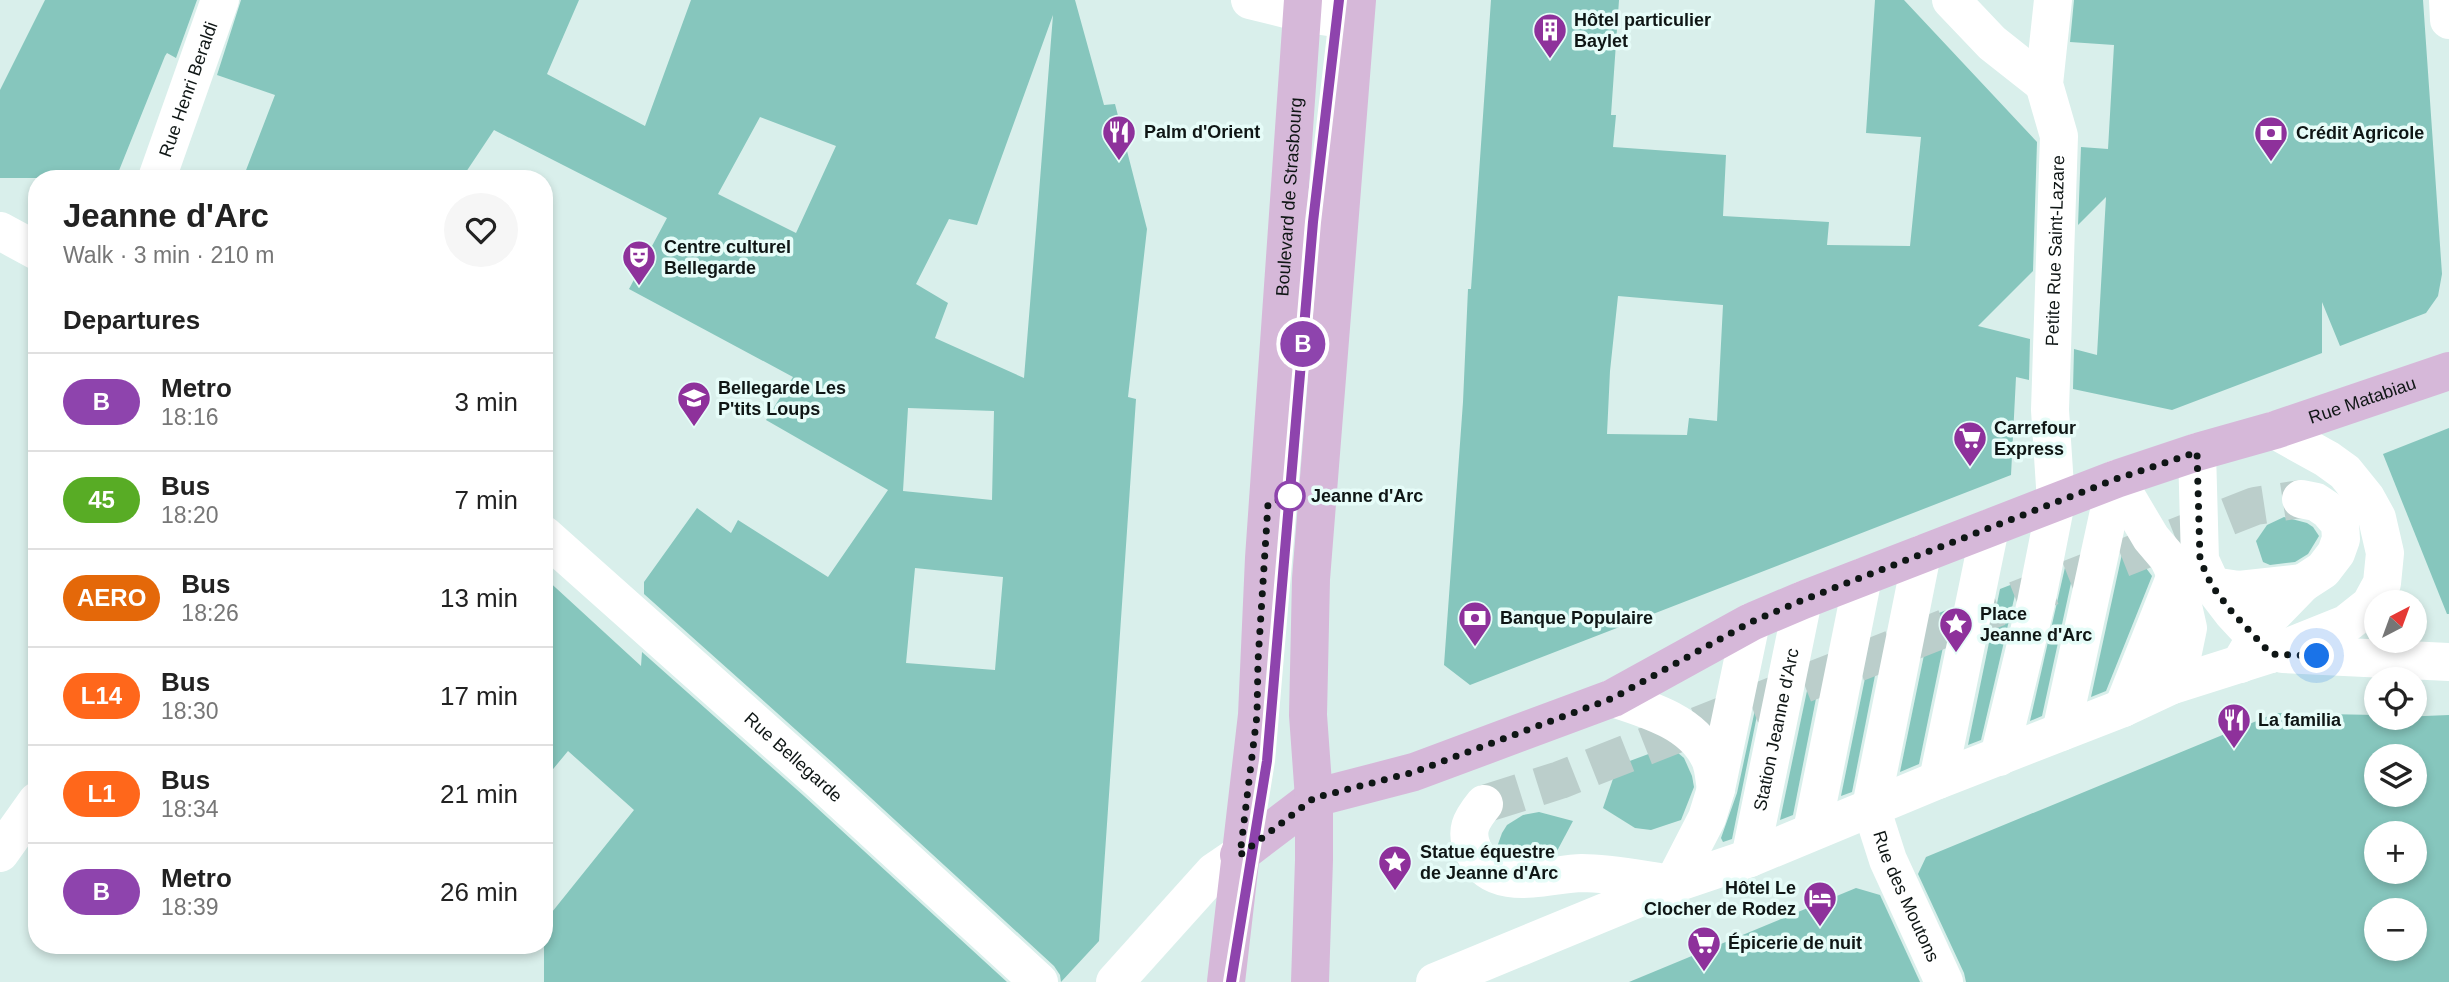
<!DOCTYPE html>
<meta charset="utf-8">
<style>
:root{--surface:#fff;--page:#f6f6f6;--text:#222;--muted:#767676;--line:#e0e0e0}
body{margin:0;font-family:Arial,sans-serif;background:var(--page);color:var(--text);height:100vh;display:flex;flex-direction:column;font-size:26px;white-space:nowrap}
*{box-sizing:border-box;margin:0}
p{font-size:23px;color:var(--muted)}
.icon{flex:none;width:38px;height:38px;fill:none;stroke:currentColor;stroke-width:2;stroke-linecap:round;stroke-linejoin:round}
.map{position:relative;flex:1;overflow:hidden}
.details{position:absolute;left:28px;top:170px;width:525px;height:784px;display:flex;flex-direction:column;background:var(--surface);border-radius:28px;box-shadow:0 4px 10px #0003}
.details>*{flex:none}
.badge{padding:0 14px;border-radius:23px;font-size:24px;line-height:46px}
.needle{width:46px;rotate:41deg}
.tools{position:absolute;left:2364px;top:590px;display:grid;gap:14px}
.tools a{display:grid;place-items:center;width:63px;height:63px;border-radius:50%;background:var(--surface);box-shadow:0 4px 10px #0003;font-size:35px}
.you{position:absolute;width:35px;height:35px;margin:-18px;border:5px solid #fff;border-radius:50%;background:#1a73e8;box-shadow:0 0 0 10px #1a73e833}
.map>.badge{position:absolute;translate:-50% -50%;box-shadow:0 0 0 4px #fff}
h2{padding:0 35px;font-size:26px;line-height:63px}
.round{display:grid;place-items:center;flex:none;width:74px;height:74px;border-radius:37px;background:var(--page)}
.summary{display:flex;align-items:center;justify-content:space-between;height:119px;padding:0 35px}
h1{font-size:33px;font-weight:700;line-height:52px}
ul{padding:0;list-style:none}
li{display:flex;align-items:center;gap:21px;height:98px;padding:0 35px;border-top:2px solid var(--line)}
li div{flex:1}
li b{display:block;font-size:26px}
li em{font-style:normal}
li .badge{min-width:77px;font-weight:700;text-align:center}
.map>svg:first-child{display:block}
</style>
<div class="map">
<svg width="2449" height="982" viewBox="0 0 2449 982">
<rect width="100%" height="100%" fill="#d9efeb"/>
<!-- building -->
<g fill="#86c6bd" fill-rule="evenodd">
<polygon points="45,0 197,0 176,58 167,53 165,56 116,178 0,178 0,90"/>
<path d="M241,0H579L547,74L645,126L691,0H1075L1104,105L1115,104L1147,229L1128,397L1136,399L1099,941L1061,982L1060,975L1054,966L834,764L644,594V582L697,508L731,533L738,520L828,577L888,490L766,420L793,377L629,289L667,218L494,130L462,178H243L275,95L217,75ZM1053,15L1037,218L1024,378L935,338L948,303L916,284L949,219L977,225ZM760,117L836,146L796,233L718,194ZM908,408L994,411L992,500L903,491ZM915,568L1003,577L995,670L906,663Z"/>
<path d="M1491,0H1619L1611,115H1616L1613,147L1726,155L1723,216L1829,222L1827,245L1910,246L1921,137L1866,133L1875,0H1904L2037,142L2033,271L1978,326L2030,339L2029,380L2016,377L2011,475L1470,685L1444,665L1463,402L1468,289H1471ZM1618,296L1723,305L1717,421L1689,418L1687,435L1607,434L1610,371Z"/>
<polygon points="2074,0 2423,0 2442,274 2438,296 2426,313 2340,346 2322,302 2322,353 2172,410 2073,389 2074,349 2097,355 2106,197 2078,225 2081,147 2108,149 2114,45 2070,42"/>
<polygon points="2449,428 2449,614 2447,614 2383,454"/>
<polygon points="2284,517 2307,523 2313,527 2319,536 2308,554 2295,562 2270,565 2263,562 2256,541 2267,525"/>
<polygon points="2125,540 2152,576 2106,691 2091,697"/>
<polygon points="2076,560 2042,716 2030,721 2066,563"/>
<polygon points="544,577 641,666 642,652 804,796 1007,982 544,982 544,922 634,810 568,751 544,780"/>
<polygon points="2018,582 1981,740 1968,745 2000,589"/>
<polygon points="1951,608 1919,764 1900,772 1932,616"/>
<polygon points="1883,635 1852,792 1841,796 1873,639"/>
<polygon points="1824,658 1793,815 1780,820 1813,662"/>
<polygon points="1764,681 1732,839 1723,842 1721,838 1737,793 1761,682"/>
<path d="M2276,713L2376,715V718L2449,715V982H1966L1964,973L1918,874L1926,857ZM2376,756H2415V794H2376ZM2376,833H2415V872H2376ZM2376,910H2415V948H2376Z"/>
<polygon points="1670,746 1684,758 1692,776 1694,787 1681,820 1651,830 1635,828 1603,808 1615,773 1627,762"/>
<polygon points="1539,812 1573,821 1557,851 1554,854 1523,857 1512,856 1499,850 1497,847 1502,833 1507,825 1523,815"/>
<polygon points="1856,888 1880,895 1920,982 1629,982"/>
</g>
<g fill="none" stroke-linecap="round" stroke-linejoin="round">
<!-- minor-tunnel -->
<polyline stroke="#bbcecb" stroke-width="38" stroke-dasharray="38 19" stroke-linecap="butt" points="1484,804 1560,780 2255,506 2301,499"/>
<!-- minor -->
<g stroke="#fff" stroke-width="38">
<polyline points="1250,0 1302,13 1355,21"/>
<polyline points="1951,0 1992,43 2044,84"/>
<polyline points="2448,0 2449,20"/>
<path id="s1" d="M157,178L220,0"/>
<polyline points="0,231 37,251"/>
<polyline points="2197,452 2200,560 2212,586 2232,612 2271,654"/>
<polyline points="2116,479 2151,538 2168,558 2176,575 2188,628 2182,657 2170,686"/>
<path id="s2" d="M544,535L819,780L1039,982"/>
<path id="s3" d="M1922,554L1871,807L1888,860L1944,982"/>
<polyline points="2212,586 2239,590 2303,583"/>
<polyline points="2283,654 2449,662"/>
<polyline points="2240,664 2265,622 2303,583 2323,570 2336,553 2341,539 2340,524 2328,510 2316,502 2301,499"/>
<path d="M1613,698C1647,709 1692,722 1709,757C1714,766 1714,779 1716,789"/>
<polyline points="2123,708 2176,575"/>
<polyline points="2061,732 2116,479"/>
<path id="s4" d="M1999,757L2036,603L2056,502L2050,410L2059,136L2044,84L2053,0"/>
<polyline points="1938,780 1990,528"/>
<path d="M1484,804C1471,820 1464,831 1474,852C1494,895 1547,874 1582,873C1611,873 1643,880 1673,884L1707,818L1716,789L1751,622"/>
<polyline points="1812,831 1863,577"/>
<polyline points="0,853 37,801"/>
<path id="s5" d="M1750,858L1803,600"/>
<polyline points="1115,982 1214,872 1239,855"/>
<polyline points="1435,982 1673,884 1750,858 1938,780 2123,708 2170,686 2271,654 2346,624 2370,605 2382,583 2385,553 2377,518 2366,498 2345,472 2327,459 2275,430"/>
</g>
<!-- major -->
<g stroke="#d6b8d9" stroke-width="38">
<path id="s6" d="M1239,855L1314,798L1414,772L1613,698L1751,622L1803,600L2116,479L2197,452L2275,430L2449,371"/>
<path id="s7" d="M1226,982L1257,715L1264,558L1303,0"/>
<polyline points="1310,982 1314,860 1314,798 1308,715 1311,579 1357,0"/>
</g>
</g>
<g fill="none" stroke-linecap="round" stroke-linejoin="round">
<!-- line casing -->
<g stroke="#fff" stroke-width="16">
<polyline id="line" points="1231,982 1267,761 1313,222 1339,0"/>
</g>
<!-- line -->
<use href="#line" stroke="#8e44ad" stroke-width="10"/>
<!-- walk -->
<polyline stroke="#0f1615" stroke-width="7" stroke-dasharray="0 12.6" points="1290,496 1268,504 1258,661 1257,715 1240,855 1314,798 1414,772 1613,698 1751,622 1803,600 2116,479 2197,452 2200,560 2212,586 2232,612 2271,654 2317,656"/>
</g>
<!-- icons -->
<defs>
<g id="building-pin" transform="scale(1.75)"><path d="M0 17L-7.5 6A9.5 9.5 0 1 1 7.5 6Z" fill="#8e319b" stroke="#e6fcf8"/><path d="M-4-6H4V6H1V3H-1V6H-4ZM-2.5-4.3h1.7v1.8h-1.7ZM.8-4.3h1.7v1.8H.8ZM-2.5-1h1.7V.8h-1.7ZM.8-1h1.7V.8H.8Z" fill="#fff"/></g>
<g id="restaurant-pin" transform="scale(1.75)"><path d="M0 17L-7.5 6A9.5 9.5 0 1 1 7.5 6Z" fill="#8e319b" stroke="#e6fcf8"/><path d="M-5-6h1v4h1v-4h1v4h1v-4h1v5L-1.5 .5V6h-2V.5L-5-1ZM5-6V6H3V1.5H1.5Q1.5-4 5-6Z" fill="#fff"/></g>
<g id="bank-pin" transform="scale(1.75)"><path d="M0 17L-7.5 6A9.5 9.5 0 1 1 7.5 6Z" fill="#8e319b" stroke="#e6fcf8"/><path d="M-6-4H6V4H-6ZM0-2.3a2.3 2.3 0 1 0 0 4.6a2.3 2.3 0 1 0 0-4.6Z" fill="#fff"/></g>
<g id="theatre-pin" transform="scale(1.75)"><path d="M0 17L-7.5 6A9.5 9.5 0 1 1 7.5 6Z" fill="#8e319b" stroke="#e6fcf8"/><path d="M-5-5.5Q0-4 5-5.5V0Q5 5 0 6Q-5 5-5 0ZM-3.3-2.5H-1v1.5H-3.3ZM1-2.5H3.3v1.5H1ZM-2.8 1Q0 5.5 2.8 1Z" fill="#fff"/></g>
<g id="school-pin" transform="scale(1.75)"><path d="M0 17L-7.5 6A9.5 9.5 0 1 1 7.5 6Z" fill="#8e319b" stroke="#e6fcf8"/><path d="M0-5L7-2L0 1L-7-2ZM-4 1L0 2.5L4 1V4Q0 6-4 4Z" fill="#fff"/></g>
<g id="supermarket-pin" transform="scale(1.75)"><path d="M0 17L-7.5 6A9.5 9.5 0 1 1 7.5 6Z" fill="#8e319b" stroke="#e6fcf8"/><path d="M-6-5.5h2.5l.6 2H6L4.5 2H-2.5L-4.4-4H-6ZM-1.5 3.2a1.3 1.3 0 1 0 .1 0ZM3 3.2a1.3 1.3 0 1 0 .1 0Z" fill="#fff"/></g>
<g id="sight-pin" transform="scale(1.75)"><path d="M0 17L-7.5 6A9.5 9.5 0 1 1 7.5 6Z" fill="#8e319b" stroke="#e6fcf8"/><path d="M0-6L1.8-2.2L6-1.7L2.9 1.2L3.7 5.4L0 3.3L-3.7 5.4L-2.9 1.2L-6-1.7L-1.8-2.2Z" fill="#fff"/></g>
<g id="hotel-pin" transform="scale(1.75)"><path d="M0 17L-7.5 6A9.5 9.5 0 1 1 7.5 6Z" fill="#8e319b" stroke="#e6fcf8"/><path d="M-6-4.5h1.5V1H6V5H4.5V3h-9V5H-6ZM-4 0a1.8 1.8 0 1 1 3.6 0ZM.5 0V-2.5h3Q6-2.5 6 0Z" fill="#fff"/></g>
</defs>
<g fill-rule="evenodd">
<use href="#building-pin" x="1550" y="30"/>
<use href="#restaurant-pin" x="1119" y="132"/>
<use href="#bank-pin" x="2271" y="133"/>
<use href="#theatre-pin" x="639" y="257"/>
<use href="#school-pin" x="694" y="398"/>
<use href="#supermarket-pin" x="1970" y="438"/>
<use href="#bank-pin" x="1475" y="618"/>
<use href="#sight-pin" x="1956" y="624"/>
<use href="#restaurant-pin" x="2234" y="720"/>
<use href="#sight-pin" x="1395" y="862"/>
<use href="#hotel-pin" x="1820" y="898"/>
<use href="#supermarket-pin" x="1704" y="943"/>
</g>
<!-- markers -->
<circle fill="#fff" stroke="#8e44ad" stroke-width="3.5" cx="1290" cy="496" r="14"/>
<g text-anchor="middle" stroke-width="7" stroke-linejoin="round" paint-order="stroke">
<!-- poi labels -->
<g font-size="18" font-weight="bold" fill="#0f1615" stroke="#e6fcf8" text-anchor="start">
<text x="1574" y="26">Hôtel particulier<tspan x="1574" dy="21">Baylet</tspan></text>
<text x="1144" y="138">Palm d'Orient</text>
<text x="2296" y="139">Crédit Agricole</text>
<text x="664" y="253">Centre culturel<tspan x="664" dy="21">Bellegarde</tspan></text>
<text x="718" y="394">Bellegarde Les<tspan x="718" dy="21">P'tits Loups</tspan></text>
<text x="1994" y="434">Carrefour<tspan x="1994" dy="21">Express</tspan></text>
<text x="1980" y="620">Place<tspan x="1980" dy="21">Jeanne d'Arc</tspan></text>
<text x="1500" y="624">Banque Populaire</text>
<text x="2258" y="726">La familia</text>
<text x="1420" y="858">Statue équestre<tspan x="1420" dy="21">de Jeanne d'Arc</tspan></text>
<text x="1796" y="894" text-anchor="end">Hôtel Le<tspan x="1796" dy="21">Clocher de Rodez</tspan></text>
<text x="1728" y="949">Épicerie de nuit</text>
</g>
<!-- street labels -->
<g font-size="18" fill="#0f1615" stroke="#e6fcf8">
<text dy="6" stroke="none"><textPath href="#s1" startOffset="94">Rue Henri Beraldi</textPath></text>
<text dy="6" stroke="none"><textPath href="#s7" startOffset="788">Boulevard de Strasbourg</textPath></text>
<text dy="6" stroke="none"><textPath href="#s4" startOffset="513">Petite Rue Saint-Lazare</textPath></text>
<text dy="6" stroke="none"><textPath href="#s6" startOffset="1218">Rue Matabiau</textPath></text>
<text dy="6" stroke="none"><textPath href="#s5" startOffset="131">Station Jeanne d'Arc</textPath></text>
<text dy="6" stroke="none"><textPath href="#s2" startOffset="334">Rue Bellegarde</textPath></text>
<text dy="6" stroke="none"><textPath href="#s3" startOffset="354">Rue des Moutons</textPath></text>
</g>
<!-- stop labels -->
<g font-size="18" font-weight="bold" fill="#0f1615" stroke="#e6fcf8" text-anchor="start">
<text x="1311" y="502">Jeanne d'Arc</text>
</g>
</g>
</svg>
<div class="tools">
<a><svg class="needle" viewBox="-14 -14 28 28"><path d="M0-13l5 13h-10z" fill="#e53935"/><path d="M0 13l5-13h-10z" fill="#767676"/></svg></a>
<a><svg class="icon" aria-label="locate" viewBox="0 0 24 24"><circle cx="12" cy="12" r="6"/><path d="M12 2v4M12 18v4M2 12h4M18 12h4"/></svg></a>
<a><svg class="icon" aria-label="layers" viewBox="0 0 24 24"><path d="M12 4l9 5-9 5-9-5zM3 14l9 5 9-5"/></svg></a>
<a>+</a>
<a>−</a>
</div>
<div class="you" style="left:2317px;top:656px"></div>
<b class="badge" style="left:1303px;top:344px;background:#8e44ad;color:#fff">B</b>
<section class="details">
<div class="summary"><div><h1>Jeanne d'Arc</h1><p>Walk · 3 min · 210 m</p></div><a class="round"><svg class="icon" aria-label="heart" viewBox="0 0 24 24"><path d="M12 20l-8-8c-3-5 5-10 8-4 3-6 11-1 8 4z"/></svg></a></div>
<h2>Departures</h2>
<ul>
<li><span class="badge" style="background:#8e44ad;color:#fff">B</span><div><b>Metro</b><p>18:16</p></div><em>3 min</em></li>
<li><span class="badge" style="background:#58ac25;color:#fff">45</span><div><b>Bus</b><p>18:20</p></div><em>7 min</em></li>
<li><span class="badge" style="background:#e46809;color:#fff">AERO</span><div><b>Bus</b><p>18:26</p></div><em>13 min</em></li>
<li><span class="badge" style="background:#ff671b;color:#fff">L14</span><div><b>Bus</b><p>18:30</p></div><em>17 min</em></li>
<li><span class="badge" style="background:#ff671b;color:#fff">L1</span><div><b>Bus</b><p>18:34</p></div><em>21 min</em></li>
<li><span class="badge" style="background:#8e44ad;color:#fff">B</span><div><b>Metro</b><p>18:39</p></div><em>26 min</em></li>
</ul>
</section>
</div>
